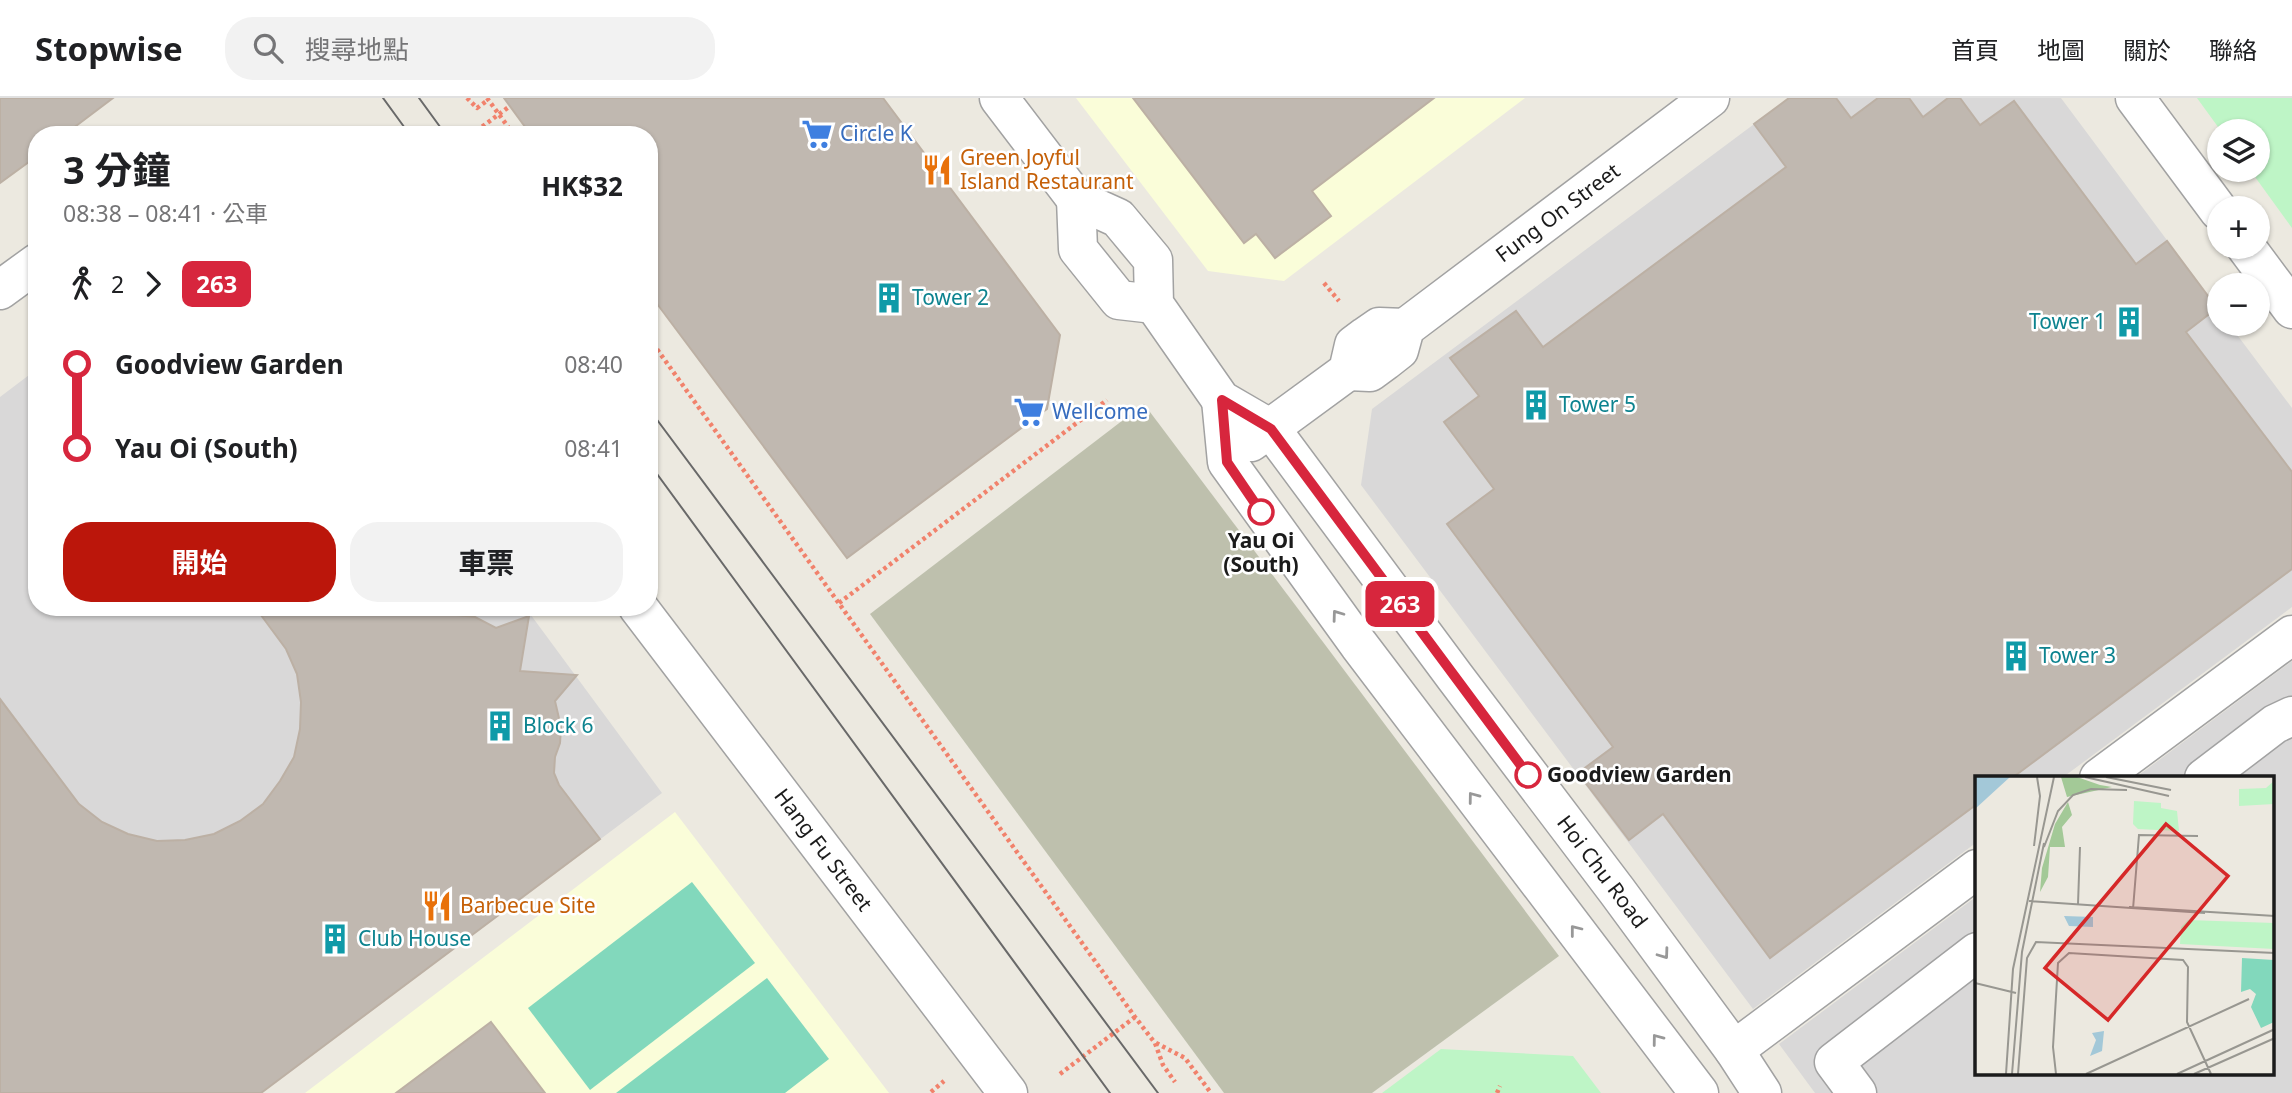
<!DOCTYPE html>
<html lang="zh-TW">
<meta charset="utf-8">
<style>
:root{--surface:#fff;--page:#f2f2f2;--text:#202124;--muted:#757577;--line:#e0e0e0;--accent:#bb160b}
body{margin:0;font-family:"Noto Sans","Noto Sans TC",sans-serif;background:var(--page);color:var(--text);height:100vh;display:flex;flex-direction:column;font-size:26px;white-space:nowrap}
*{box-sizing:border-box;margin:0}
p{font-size:23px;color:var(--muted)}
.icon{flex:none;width:38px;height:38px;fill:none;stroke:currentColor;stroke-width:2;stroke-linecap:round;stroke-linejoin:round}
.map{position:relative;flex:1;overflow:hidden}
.panel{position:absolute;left:28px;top:28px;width:630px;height:490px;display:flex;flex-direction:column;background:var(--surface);border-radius:28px;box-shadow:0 2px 5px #0004}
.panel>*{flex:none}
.badge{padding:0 14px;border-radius:10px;font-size:24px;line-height:46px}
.controls{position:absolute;left:2207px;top:21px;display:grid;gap:14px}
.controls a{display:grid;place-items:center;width:63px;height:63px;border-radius:50%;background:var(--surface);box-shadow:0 2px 5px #0004;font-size:35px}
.map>.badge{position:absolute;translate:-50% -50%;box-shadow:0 0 0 4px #fff}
.legs{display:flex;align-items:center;gap:10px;height:77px;padding:0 35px;font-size:23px}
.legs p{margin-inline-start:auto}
.headline{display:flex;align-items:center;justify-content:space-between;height:119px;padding:0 35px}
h1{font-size:38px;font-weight:700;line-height:52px}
.cta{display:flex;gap:14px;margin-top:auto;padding:14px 35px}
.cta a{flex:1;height:80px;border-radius:28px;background:var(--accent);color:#fff;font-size:28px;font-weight:700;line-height:80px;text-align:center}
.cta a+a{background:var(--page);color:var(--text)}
ul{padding:0 35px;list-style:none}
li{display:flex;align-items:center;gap:24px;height:84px;font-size:26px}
li i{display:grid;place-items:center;width:10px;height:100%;margin:0 9px;background:currentColor}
li i::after{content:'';width:18px;height:18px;margin:-9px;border:5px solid;border-radius:50%;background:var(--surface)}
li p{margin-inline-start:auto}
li:first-child i{background:linear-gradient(#0000 50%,currentColor 0)}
li:last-child i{background:linear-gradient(currentColor 50%,#0000 0)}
header{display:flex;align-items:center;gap:42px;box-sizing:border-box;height:98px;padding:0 35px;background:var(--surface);border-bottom:2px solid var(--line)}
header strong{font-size:33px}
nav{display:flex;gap:38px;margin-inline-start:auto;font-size:24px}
.search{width:490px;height:63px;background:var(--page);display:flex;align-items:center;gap:18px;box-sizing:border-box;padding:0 24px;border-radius:28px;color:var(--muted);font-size:26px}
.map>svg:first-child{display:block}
</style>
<header>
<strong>Stopwise</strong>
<div class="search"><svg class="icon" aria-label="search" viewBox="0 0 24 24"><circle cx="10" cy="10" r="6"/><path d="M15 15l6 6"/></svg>搜尋地點</div>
<nav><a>首頁</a><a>地圖</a><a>關於</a><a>聯絡</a></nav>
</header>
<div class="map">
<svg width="2292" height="995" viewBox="0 0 2292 995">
<rect width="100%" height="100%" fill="#ece9e0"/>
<!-- residential -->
<g fill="#d9d8d8">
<polygon points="1789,0 2061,0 2219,212 2219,226 2229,226 2292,310 2292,509 2062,680 1977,680 1977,744 1753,911 1361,387 1372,311"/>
<polygon points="37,271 37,509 525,509 662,695 261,995 0,995 0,299"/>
<polygon points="2292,563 2292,995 1815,995 1779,946 1977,798 1977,976 2273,976 2273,680 2135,680"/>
</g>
<!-- education -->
<g fill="#fafdd9">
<polygon points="1076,0 1525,0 1284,183 1208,173"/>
<polygon points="675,714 889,995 305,995"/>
</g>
<!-- construction -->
<polygon fill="#bec0ad" points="1144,306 1559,858 1372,995 1224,995 870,516"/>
<!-- park -->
<g fill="#bef5c6">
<polygon points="2197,0 2292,0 2292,130 2250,72 2258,72 2258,33 2221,33"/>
<polygon points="1441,951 1573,958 1601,995 1382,995"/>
</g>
<!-- pitch -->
<g fill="#82d8bc">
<polygon points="692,784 755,865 590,992 528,910"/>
<polygon points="767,880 829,961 785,995 616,995"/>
</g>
<!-- building -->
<g fill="#c0b8b0" stroke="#bcb0a4" stroke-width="2">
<polygon points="0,0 113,0 64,37 37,37 37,58 0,85"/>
<polygon points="504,0 883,0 1060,237 1047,311 847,460 649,195 649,37 531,37"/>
<polygon points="1133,0 1434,0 1312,93 1331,118 1275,160 1256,136 1244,145"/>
<polygon points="1789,0 1836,0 1851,20 1878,0 1909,0 1923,19 1948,0 1960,0 1980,27 2014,3 2136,166 2167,143 2217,210 2186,234 2292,374 2292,471 2012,680 1977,680 1977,706 1770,860 1663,716 1629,742 1578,675 1613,649 1447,426 1494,391 1444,324 1479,298 1450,260 1516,213 1543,249 1786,69 1754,26"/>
<polygon points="255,509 445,509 448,516 475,519 496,530 529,518 520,573 577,577 555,603 561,629 560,645 555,659 554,675 559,687 600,741 261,995 0,995 0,601 79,706 102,724 128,736 157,743 185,742 214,736 240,723 263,706 280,683 294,659 300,631 301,604 297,576 286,551"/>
<polygon points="491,924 545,995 396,995"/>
</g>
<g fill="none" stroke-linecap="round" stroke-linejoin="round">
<!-- minor casing -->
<g stroke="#a2a2a2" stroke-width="41">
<g id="minor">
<polyline points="999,0 1076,101 1118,120 1153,162 1154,206 1221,302 1271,331 1455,579 1617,793 1734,952 1762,995"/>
<polyline points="2135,0 2219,113"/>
<polyline points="1076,101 1078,151 1119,202 1154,206"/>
<polyline points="2246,149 2292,211"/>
<polyline points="0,192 37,165"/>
<polyline points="1348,273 1370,274 1385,263 1399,252 1405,230 1710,0"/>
<polyline points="1221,302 1227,364 1359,547 1699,995"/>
<polyline points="1251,344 1348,273 1354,247 1366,238 1379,229 1405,230"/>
<polyline points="638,509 1008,995"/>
<polyline points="2099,680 2292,537"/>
<polyline points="2204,680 2275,626 2292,618"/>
<polyline points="1734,952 1977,771"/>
<polyline points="1857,995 1834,964 1977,854"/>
</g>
</g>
<!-- path -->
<g stroke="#f1826c" stroke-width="4.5" stroke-dasharray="3.5 3.5" stroke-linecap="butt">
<polyline points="467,0 477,10 488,2"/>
<polyline points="487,0 514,37"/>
<polyline points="1324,185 1339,203"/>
<polyline points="649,240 1135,919 1155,945 1163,967 1175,984"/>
<polyline points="839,505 1107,302"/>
<polyline points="1156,945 1185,960 1211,995"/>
<polyline points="1060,976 1135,919"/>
<polyline points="931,994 944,983"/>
<polyline points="1497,995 1500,988"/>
</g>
<!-- minor -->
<use href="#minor" stroke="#fff" stroke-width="38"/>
<!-- tram -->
<g stroke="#696969" stroke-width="2">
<polyline points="383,0 410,37"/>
<polyline points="419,0 446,37"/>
<polyline points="649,311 1158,995"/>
<polyline points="649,365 1110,995"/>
</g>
<!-- path-bridge -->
<polyline stroke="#f1826c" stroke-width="4.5" stroke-dasharray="3.5 3.5" stroke-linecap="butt" points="471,37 510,8"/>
</g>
<!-- one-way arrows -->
<defs><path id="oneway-chevron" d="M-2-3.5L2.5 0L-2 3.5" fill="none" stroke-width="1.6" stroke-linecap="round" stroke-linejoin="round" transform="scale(1.75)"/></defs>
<g stroke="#989898">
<use href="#oneway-chevron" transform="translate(1337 517) rotate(-126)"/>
<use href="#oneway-chevron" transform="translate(1473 699) rotate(-127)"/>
<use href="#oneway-chevron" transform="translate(1575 832) rotate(-128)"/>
<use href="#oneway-chevron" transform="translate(1664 856) rotate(54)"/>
<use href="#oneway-chevron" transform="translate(1657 941) rotate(-127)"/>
</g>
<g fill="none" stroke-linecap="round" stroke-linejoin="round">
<!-- line-1 casing -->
<g stroke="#fff" stroke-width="16">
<polyline id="line-1" points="1261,414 1227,364 1222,302 1271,331 1528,677"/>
</g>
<!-- line-1 -->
<use href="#line-1" stroke="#d7263d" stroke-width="10"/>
</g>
<!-- icons -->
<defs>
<g id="supermarket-bare" transform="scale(2.415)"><path d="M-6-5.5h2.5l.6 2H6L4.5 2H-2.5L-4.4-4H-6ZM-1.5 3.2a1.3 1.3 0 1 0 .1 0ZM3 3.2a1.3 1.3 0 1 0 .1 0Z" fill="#3f7fe0" stroke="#fff" stroke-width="2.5" paint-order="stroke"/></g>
<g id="restaurant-bare" transform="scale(2.415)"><path d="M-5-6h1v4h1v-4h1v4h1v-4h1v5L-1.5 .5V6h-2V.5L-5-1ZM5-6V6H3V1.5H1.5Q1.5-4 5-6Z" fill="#e8710a" stroke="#fff" stroke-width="2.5" paint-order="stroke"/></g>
<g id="building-bare" transform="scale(2.415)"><path d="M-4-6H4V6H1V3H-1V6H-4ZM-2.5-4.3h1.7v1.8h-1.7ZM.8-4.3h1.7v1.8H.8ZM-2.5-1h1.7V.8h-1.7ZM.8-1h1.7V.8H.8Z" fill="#0f9aa8" stroke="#fff" stroke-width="2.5" paint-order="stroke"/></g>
</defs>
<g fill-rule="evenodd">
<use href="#supermarket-bare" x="817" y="36"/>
<use href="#restaurant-bare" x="937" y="72"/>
<use href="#building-bare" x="889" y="200"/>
<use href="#building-bare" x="2129" y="224"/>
<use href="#building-bare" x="1536" y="307"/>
<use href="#supermarket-bare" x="1029" y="314"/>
<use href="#building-bare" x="2016" y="558"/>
<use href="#building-bare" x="500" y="628"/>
<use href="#restaurant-bare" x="437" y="808"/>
<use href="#building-bare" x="335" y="841"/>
</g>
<!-- markers -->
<g fill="#fff" stroke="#d7263d" stroke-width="3.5">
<circle cx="1261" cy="414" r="12"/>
<circle cx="1528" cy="677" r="12"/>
</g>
<g text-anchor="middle" stroke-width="5" stroke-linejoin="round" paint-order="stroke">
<!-- shop labels -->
<g font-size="21" fill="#366cbe" stroke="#fff" text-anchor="start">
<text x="840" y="43">Circle K</text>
<text x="1052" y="321">Wellcome</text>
</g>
<!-- food labels -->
<g font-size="21" fill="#c56008" stroke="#fff" text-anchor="start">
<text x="960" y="67">Green Joyful<tspan x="960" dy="24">Island Restaurant</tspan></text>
<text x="460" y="815">Barbecue Site</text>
</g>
<!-- street labels -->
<g font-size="21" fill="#1b1b1b" stroke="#fff">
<text transform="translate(1558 115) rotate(-37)" y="7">Fung On Street</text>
<text transform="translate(823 752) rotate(53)" y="7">Hang Fu Street</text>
<text transform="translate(1602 774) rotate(53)" y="7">Hoi Chu Road</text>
</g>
<!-- culture labels -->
<g font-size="21" fill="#0d838f" stroke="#fff" text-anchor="start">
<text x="912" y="207">Tower 2</text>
<text x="2106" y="231" text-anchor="end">Tower 1</text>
<text x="1559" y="314">Tower 5</text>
<text x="2039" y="565">Tower 3</text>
<text x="523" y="635">Block 6</text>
<text x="358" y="848">Club House</text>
</g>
<!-- stop labels -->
<g font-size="21" font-weight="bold" fill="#1b1b1b" stroke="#fff">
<text x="1261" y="450">Yau Oi<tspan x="1261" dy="24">(South)</tspan></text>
<text x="1547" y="684" text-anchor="start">Goodview Garden</text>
</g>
</g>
<!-- overview -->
<g transform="translate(1975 678)">
<rect width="299" height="299" fill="#ece9e0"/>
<path d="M102,1L125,9L137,11L92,21L86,1ZM93,26L97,39L87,51L90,71H75L73,101L65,116L67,92L80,48Z" fill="#a3c997"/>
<path d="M299,5V28L264,30V13L291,12ZM159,25L186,27V32L202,35L204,55L163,53L158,48ZM213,144L299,147V173L205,168L206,151Z" fill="#bef5c6"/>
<path d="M267,182L299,184V246L286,252L276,231L281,218L275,213L266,216Z" fill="#82d8bc"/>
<path d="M0,1H35L0,33ZM89,140L118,141V151L94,150ZM129,255L127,275L115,280L121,264L117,257Z" fill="#a3c8d8"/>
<path fill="none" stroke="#989791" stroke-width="2" d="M110,1L194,20M131,1L196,14M59,70L65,20L62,1M69,71L83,35L98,19L116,13L152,14M54,125L230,137M103,128L105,71M154,131L300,140M158,133L164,59L223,60M0,207L41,217M31,298L38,193L79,1M37,298L47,176L69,67M43,298L52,182L61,166L300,177M81,298L78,271L83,187L94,177L208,184L213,191L212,246L236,298M111,298L274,223M202,298L300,253M219,298L300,262"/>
<path fill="#d62828" fill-opacity="0.15" stroke="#d62828" stroke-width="3.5" d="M191,48L253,100L133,244L70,192Z"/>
<rect width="299" height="299" fill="none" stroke="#1b1b1b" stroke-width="3.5"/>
</g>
</svg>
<div class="controls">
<a><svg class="icon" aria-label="layers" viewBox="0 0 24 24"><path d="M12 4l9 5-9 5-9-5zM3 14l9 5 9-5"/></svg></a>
<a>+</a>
<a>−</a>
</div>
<b class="badge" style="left:1400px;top:506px;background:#d7263d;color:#fff">263</b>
<section class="panel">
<div class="headline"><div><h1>3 分鐘</h1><p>08:38 – 08:41 · 公車</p></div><b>HK$32</b></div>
<div class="legs"><svg class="icon" aria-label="walk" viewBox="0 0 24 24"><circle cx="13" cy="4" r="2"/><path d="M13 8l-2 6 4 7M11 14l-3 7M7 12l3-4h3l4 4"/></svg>2<svg class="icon" aria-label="forward" viewBox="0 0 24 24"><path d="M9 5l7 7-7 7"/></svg><b class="badge" style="background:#d7263d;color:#fff">263</b></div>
<ul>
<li><i style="color:#d7263d"></i><b>Goodview Garden</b><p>08:40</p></li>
<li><i style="color:#d7263d"></i><b>Yau Oi (South)</b><p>08:41</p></li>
</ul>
<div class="cta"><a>開始</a><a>車票</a></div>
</section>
</div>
